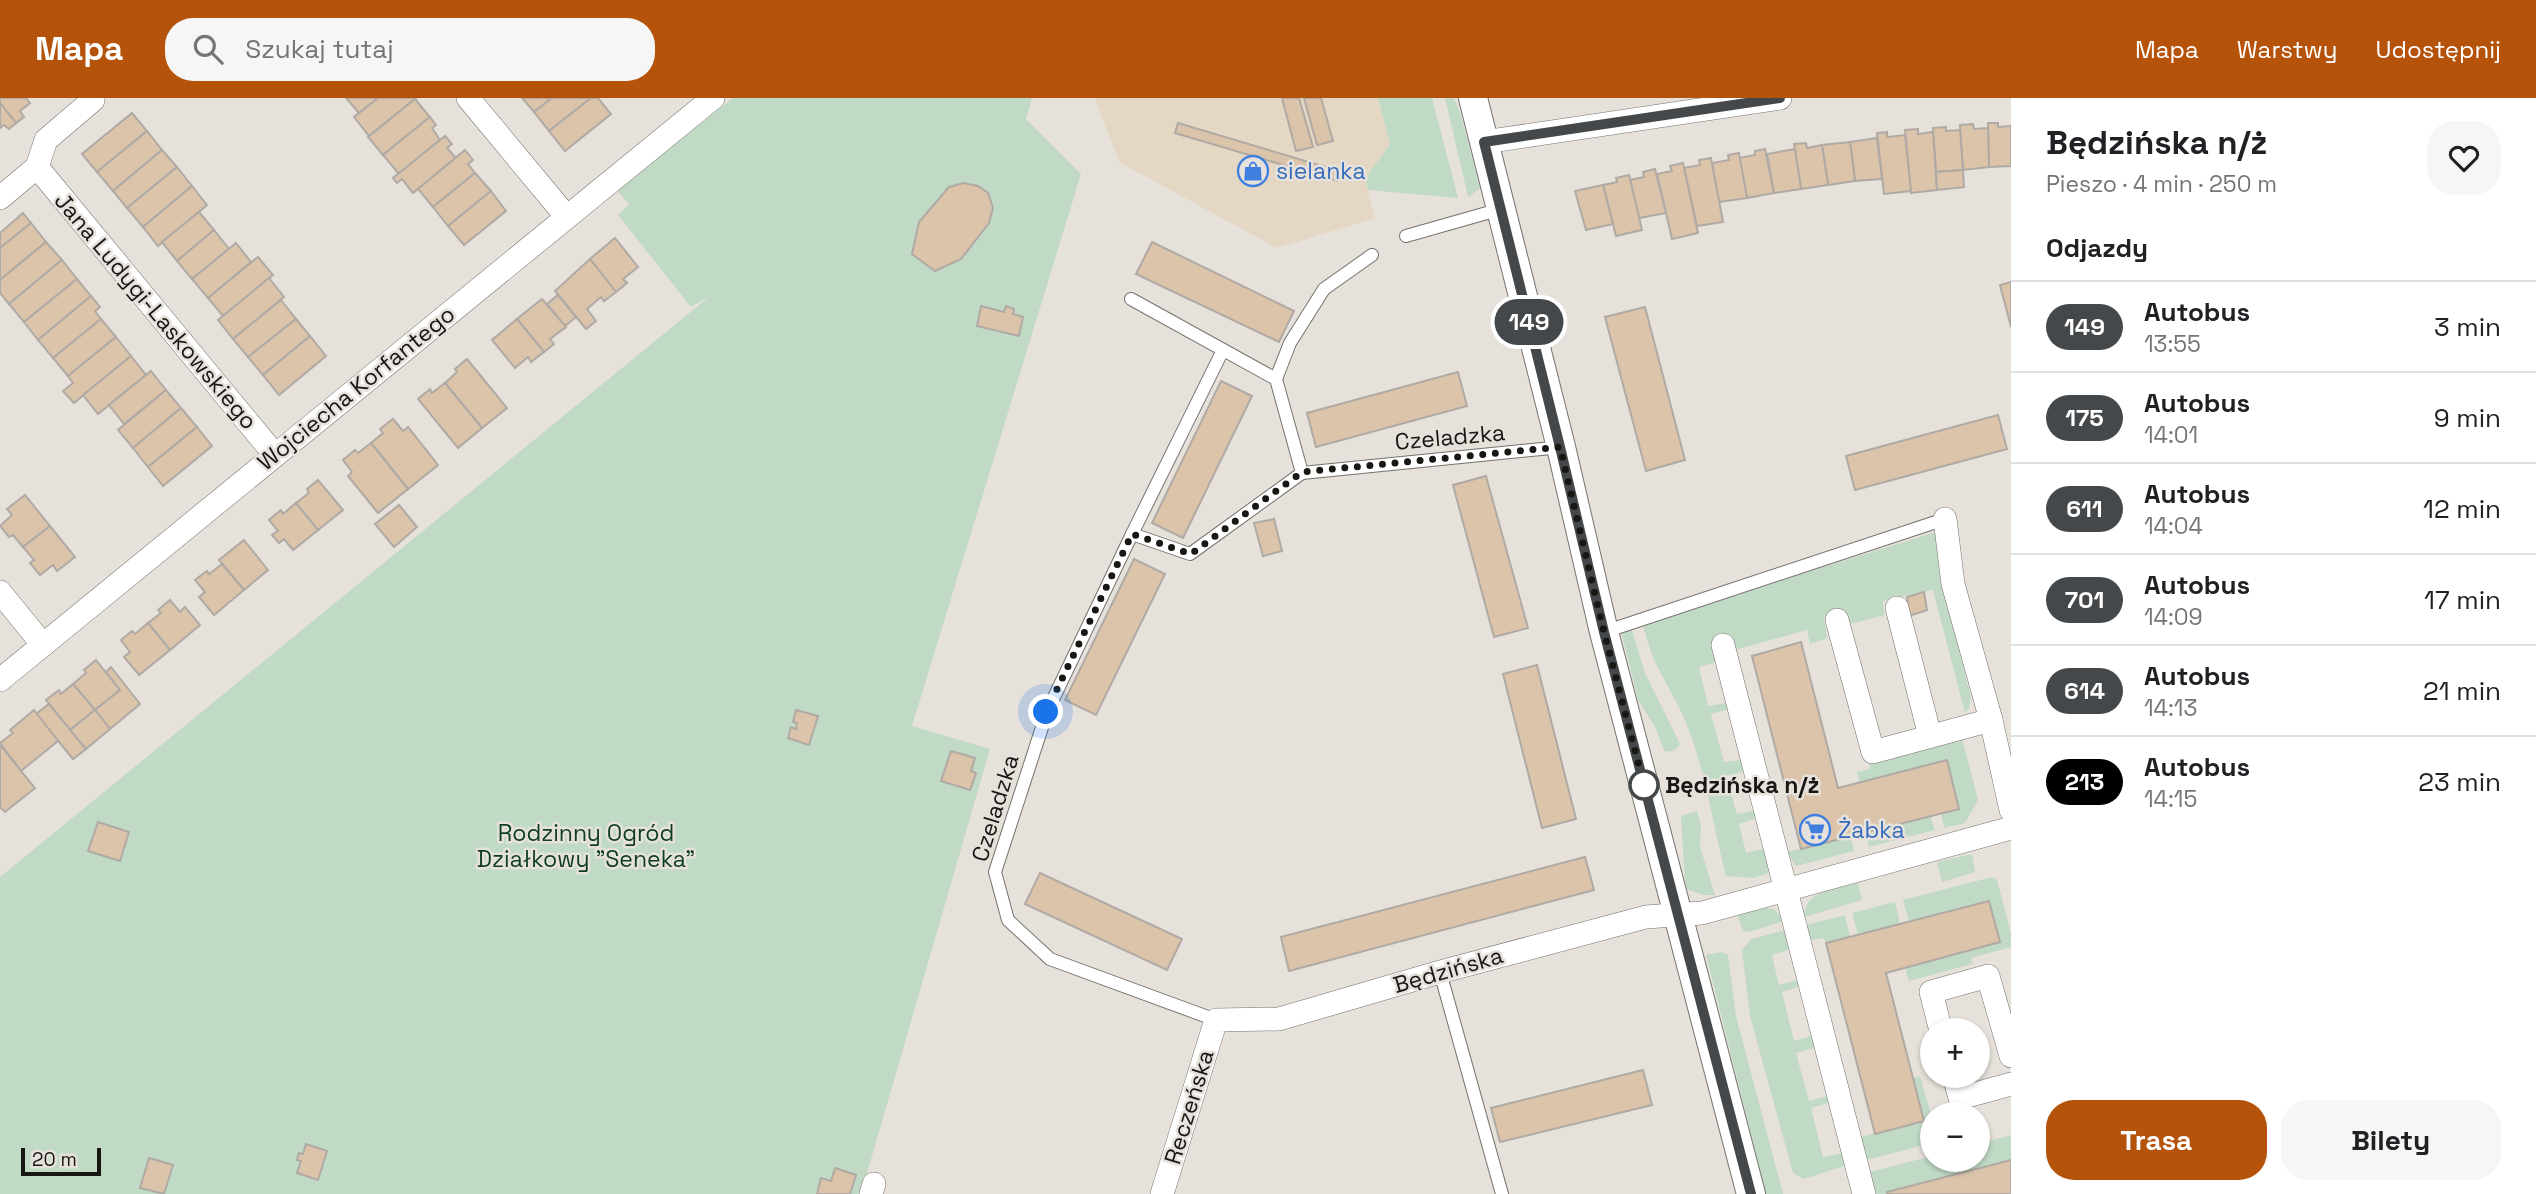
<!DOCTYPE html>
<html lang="pl">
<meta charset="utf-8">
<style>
:root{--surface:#fff;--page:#f6f6f6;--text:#202124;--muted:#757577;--line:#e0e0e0;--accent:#b45309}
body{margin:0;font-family:"Space Grotesk",sans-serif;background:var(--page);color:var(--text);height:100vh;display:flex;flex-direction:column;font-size:26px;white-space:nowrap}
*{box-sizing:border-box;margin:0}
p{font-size:23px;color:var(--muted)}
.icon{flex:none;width:38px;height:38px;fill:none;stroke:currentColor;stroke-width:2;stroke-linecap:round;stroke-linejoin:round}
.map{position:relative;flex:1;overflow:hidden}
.drawer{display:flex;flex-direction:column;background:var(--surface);width:525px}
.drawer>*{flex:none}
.badge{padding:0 14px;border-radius:23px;font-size:24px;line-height:46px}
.buttons{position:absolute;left:1920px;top:920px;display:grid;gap:14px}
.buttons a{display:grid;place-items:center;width:70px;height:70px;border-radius:50%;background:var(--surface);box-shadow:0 2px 5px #0004;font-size:35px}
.scale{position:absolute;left:21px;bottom:18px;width:80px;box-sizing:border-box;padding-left:7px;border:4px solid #191714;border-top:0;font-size:19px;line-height:24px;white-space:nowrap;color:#191714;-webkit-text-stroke:5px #e7e1db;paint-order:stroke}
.you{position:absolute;width:35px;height:35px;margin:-18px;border:5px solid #fff;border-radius:50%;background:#1a73e8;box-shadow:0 0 0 10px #1a73e833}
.map>.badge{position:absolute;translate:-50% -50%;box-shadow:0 0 0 4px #fff}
h2{padding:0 35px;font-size:26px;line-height:63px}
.round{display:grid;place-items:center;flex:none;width:74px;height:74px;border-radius:28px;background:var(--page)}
.headline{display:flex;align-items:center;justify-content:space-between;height:119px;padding:0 35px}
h1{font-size:33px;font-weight:800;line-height:52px}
.action{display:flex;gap:14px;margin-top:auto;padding:14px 35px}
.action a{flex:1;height:80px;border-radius:28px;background:var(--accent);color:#fff;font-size:28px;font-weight:800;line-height:80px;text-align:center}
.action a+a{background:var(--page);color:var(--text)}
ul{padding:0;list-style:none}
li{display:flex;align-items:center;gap:21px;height:91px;padding:0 35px;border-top:2px solid var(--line)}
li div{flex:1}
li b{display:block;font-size:26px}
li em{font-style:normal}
li .badge{min-width:77px;font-weight:700;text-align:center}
header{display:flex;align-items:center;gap:42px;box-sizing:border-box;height:98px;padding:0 35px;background:var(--accent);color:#fff}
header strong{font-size:33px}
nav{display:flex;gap:38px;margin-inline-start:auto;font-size:24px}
.search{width:490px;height:63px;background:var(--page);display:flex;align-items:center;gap:18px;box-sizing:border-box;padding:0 24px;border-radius:28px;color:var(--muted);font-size:26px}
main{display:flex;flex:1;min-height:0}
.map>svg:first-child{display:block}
</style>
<header>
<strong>Mapa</strong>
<div class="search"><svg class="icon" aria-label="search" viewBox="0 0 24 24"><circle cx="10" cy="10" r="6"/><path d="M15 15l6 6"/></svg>Szukaj tutaj</div>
<nav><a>Mapa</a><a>Warstwy</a><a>Udostępnij</a></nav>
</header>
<main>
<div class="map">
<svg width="2011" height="1096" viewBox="0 0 2011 1096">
<rect width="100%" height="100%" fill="#e7e1db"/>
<!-- commercial -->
<polygon fill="#e4d7c3" points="1095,0 1378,0 1390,46 1365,81 1375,120 1277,150 1119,64"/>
<!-- green -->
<g fill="#c0dac6">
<polygon points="733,0 1032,0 1026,21 1081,76 912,628 990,651 861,1096 0,1096 0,779 710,198 691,209 618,117 629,106 617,92"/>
<polygon points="1378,0 1432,0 1458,100 1368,92 1365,81 1390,46"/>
<polygon points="1445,0 1454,0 1460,14 1480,90 1468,99"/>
<path d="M1936,434L1942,486L1971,600L1969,610L1965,615L1933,492L1883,503L1884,517L1847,527L1844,513L1824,518L1827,540L1810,546L1807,532L1735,552L1716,564L1699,569L1708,608L1726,605L1728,607L1726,612L1711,616L1724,664L1742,662L1744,671L1742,674L1726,678L1737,716L1752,713L1756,715L1757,720L1739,726L1746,755L1763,751L1770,770L1767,776L1753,780L1726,778C1713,727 1706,674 1686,625C1677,603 1664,583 1654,562C1649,550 1646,537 1642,525Z"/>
<polygon points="1631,529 1645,575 1680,646 1675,652 1665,654 1655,629 1638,602 1621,533"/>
<polygon points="1962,640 1978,702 1965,725 1944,730 1941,715 1947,663 1860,684 1857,674 1870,671 1869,665"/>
<polygon points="1697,713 1701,727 1700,749 1715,797 1703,797 1687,791 1685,783 1681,718"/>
<polygon points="1930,718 1935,732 1869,749 1865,734"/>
<polygon points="1851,738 1854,753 1796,768 1787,754"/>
<polygon points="1972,756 1975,774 1942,784 1937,764"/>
<polygon points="1992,779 1997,782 2011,836 2011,849 1971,860 1972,866 1909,883 1905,870 2000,844 1989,803 1909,824 1903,802"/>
<path d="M1858,785L1862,802L1804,819C1805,791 1837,791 1858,785Z"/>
<polygon points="1895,804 1900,826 1858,837 1852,815"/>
<polygon points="1766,810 1774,811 1784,823 1749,834 1743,833 1737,816"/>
<polygon points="1845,817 1850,839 1826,845 1824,840 1811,842 1806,827"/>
<polygon points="1786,832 1791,851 1772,857 1779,887 1797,882 1800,885 1798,889 1782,894 1794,943 1811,938 1814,941 1814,950 1796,955 1809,1003 1827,998 1829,1000 1828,1005 1811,1010 1823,1059 1843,1055 1847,1067 1804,1081 1793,1075 1750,918 1742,852 1751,841"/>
<polygon points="1722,854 1728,857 1736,918 1783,1096 1766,1096 1706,857"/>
<polygon points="1920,978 1932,1020 1932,1045 1866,1062 1861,1040 1864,1038 1924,1023 1913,980"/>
<polygon points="2011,1037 2011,1062 1887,1094 1887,1096 1875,1096 1870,1074 1932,1058 1932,1062 1978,1062 1978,1046"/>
</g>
<!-- building -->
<g fill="#dcc4ab" stroke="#b0aaa4" stroke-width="2">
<polygon points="0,0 26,0 30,5 20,13 24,19 16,25 0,5"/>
<polygon points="346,0 378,0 359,15"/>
<polygon points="378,0 416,0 369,38 354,19"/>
<polygon points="522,0 552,0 534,14"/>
<polygon points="552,0 591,0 549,33 534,14"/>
<polygon points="591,0 598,0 611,16 565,53 549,33"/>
<polygon points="1282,0 1299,0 1313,49 1296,53"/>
<polygon points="1304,0 1321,0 1333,43 1317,47"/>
<polygon points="415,1 430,19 383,57 368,39"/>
<polygon points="0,5 16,25 9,31 4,27 0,30"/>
<polygon points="132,15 147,33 97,74 82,56"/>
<polygon points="430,19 436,27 432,30 440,42 399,76 383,57"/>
<polygon points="1178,25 1339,73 1337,83 1175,35"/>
<polygon points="1988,25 1998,25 1998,29 2011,28 2011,68 1989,69"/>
<polygon points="1973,26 1974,31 1988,30 1989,69 1963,72 1960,27"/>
<polygon points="1946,29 1946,33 1960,32 1963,72 1936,74 1933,30"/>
<polygon points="1918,31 1918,36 1933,34 1937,92 1911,95 1905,32"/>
<polygon points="147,33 162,52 113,93 97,74"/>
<polygon points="1887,34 1887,39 1905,37 1911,93 1884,96 1877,35"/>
<polygon points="445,38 452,46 447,50 456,60 413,95 402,81 397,85 393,80"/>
<polygon points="1877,40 1882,81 1855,83 1850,44"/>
<polygon points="1850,44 1855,83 1828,87 1822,47"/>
<polygon points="1806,45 1807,50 1822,47 1828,87 1801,91 1794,46"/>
<polygon points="1765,51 1774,95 1747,100 1739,60 1755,57 1755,53"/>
<polygon points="1795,51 1801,91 1774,95 1767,56"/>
<polygon points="162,52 177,69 127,110 113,93"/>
<polygon points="465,52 473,62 468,66 475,75 433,109 418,91"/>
<polygon points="1739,55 1747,100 1719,104 1712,65 1729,62 1728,57"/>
<polygon points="1711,60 1723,124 1697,128 1684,70 1700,67 1699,62"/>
<polygon points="1683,65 1698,135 1672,141 1657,76 1672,73 1670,68"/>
<polygon points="177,69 192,88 143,129 127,110"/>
<polygon points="1655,71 1666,115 1639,120 1630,82 1644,79 1643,74"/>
<polygon points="1963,72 1964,89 1937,92 1936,74"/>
<polygon points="475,75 491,93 448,128 433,109"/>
<polygon points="1629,77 1642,132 1616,138 1603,87 1617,84 1616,80"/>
<polygon points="963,85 978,88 988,95 993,110 989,125 961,161 935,173 912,156 919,124 949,89"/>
<polygon points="1603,87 1613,126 1586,132 1575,93"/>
<polygon points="192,88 207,107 158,148 143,129"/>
<polygon points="491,93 506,113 464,147 448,128"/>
<polygon points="199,114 214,132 177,163 162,144"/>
<polygon points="23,115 31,125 0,150 0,135"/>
<polygon points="31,125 46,144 0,182 0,150"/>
<polygon points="214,132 229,151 192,181 177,163"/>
<polygon points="615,140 638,169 623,181 627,185 616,194 590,161"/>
<polygon points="46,144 62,162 9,206 0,195 0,182"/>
<polygon points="1152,144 1294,213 1279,244 1136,176"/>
<polygon points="236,145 251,164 208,200 192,181"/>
<polygon points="258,159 273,177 223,218 208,200"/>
<polygon points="590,161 616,194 604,203 601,199 587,211 596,223 586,231 555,193"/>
<polygon points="62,162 77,181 24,224 9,206"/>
<polygon points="269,180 284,199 233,241 218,222"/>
<polygon points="77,181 91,198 38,242 24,224"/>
<polygon points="2011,184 2011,229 2000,187"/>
<polygon points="558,197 576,219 565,228 547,206"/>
<polygon points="91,198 100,209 95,213 101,221 53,260 38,242"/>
<polygon points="542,201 566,229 550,241 554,246 544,254 517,221"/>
<polygon points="281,202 296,221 248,259 233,241"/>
<polygon points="981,208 1004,214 1006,208 1014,211 1013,216 1023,219 1019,238 977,228"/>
<polygon points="1645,209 1685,362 1646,373 1605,219"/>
<polygon points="101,221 116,239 68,278 53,260"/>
<polygon points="296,221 310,238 263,277 248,259"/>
<polygon points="517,221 544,254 531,264 528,259 515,270 492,242"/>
<polygon points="310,238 326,258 279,297 263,277"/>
<polygon points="116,239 131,258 74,305 63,293 73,285 68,278"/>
<polygon points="131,258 146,277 98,316 83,297"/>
<polygon points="467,261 507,310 482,330 445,285 457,274 455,271"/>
<polygon points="151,273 166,292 124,326 109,307"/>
<polygon points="1458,274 1467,308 1316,349 1307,315"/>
<polygon points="1221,283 1252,298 1183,440 1152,425"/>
<polygon points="445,285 482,330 458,350 418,301 430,291 432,295"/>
<polygon points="166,292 181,310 133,350 118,332"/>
<polygon points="181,310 197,329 148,369 133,350"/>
<polygon points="1998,317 2007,351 1855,392 1846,358"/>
<polygon points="393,321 403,333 408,329 438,367 408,391 371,345 383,335 380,331"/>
<polygon points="197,329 212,348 163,388 148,369"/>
<polygon points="371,345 408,391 378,415 348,378 352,374 343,362 355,352 358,355"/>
<polygon points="1486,378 1528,530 1494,539 1453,387"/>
<polygon points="318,382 343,412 318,432 296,405 309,395 307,391"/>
<polygon points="25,397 50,428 23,449 13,437 9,439 0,428 12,417 7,411"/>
<polygon points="296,405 318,432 293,452 284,441 279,445 272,437 278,433 269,422 281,412 283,416"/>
<polygon points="399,407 417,429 394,449 375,426"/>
<polygon points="1274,421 1282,453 1263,458 1254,425"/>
<polygon points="50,428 75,459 57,473 53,467 40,477 30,465 34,462 23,449"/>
<polygon points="244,442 268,472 244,492 219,462"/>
<polygon points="1134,461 1165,476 1096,617 1065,602"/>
<polygon points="222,466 244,492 214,517 199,499 205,494 195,482 207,473 209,476"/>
<polygon points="1924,494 1927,512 1909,518 1907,499"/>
<polygon points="170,502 180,514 185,509 200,527 170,552 148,525 161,515 158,512"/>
<polygon points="148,525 170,552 139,577 124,559 130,554 121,542 132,533 135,536"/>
<polygon points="1801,544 1838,690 1947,662 1959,711 1801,751 1752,558"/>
<polygon points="96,562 120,592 95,612 73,586 86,575 84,572"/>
<polygon points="1537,567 1576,721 1542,730 1503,576"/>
<polygon points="111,569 140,606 110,631 95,612 120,592 106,574"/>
<polygon points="73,586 95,612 70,632 46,602 59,592 61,596"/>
<polygon points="49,606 86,651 73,661 36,616"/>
<polygon points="34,612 58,643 21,673 0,645 13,635 10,632"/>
<polygon points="95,612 110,631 86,651 70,632"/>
<polygon points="796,612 818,618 809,647 788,640 791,629 796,631 797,625 793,624"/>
<polygon points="0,647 35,690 5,714 0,709"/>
<polygon points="951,653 975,660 971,673 976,675 970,692 941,683"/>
<polygon points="98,724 129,734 120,763 88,753"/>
<polygon points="1585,759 1594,792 1289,873 1281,839"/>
<polygon points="1040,775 1182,841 1167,872 1025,806"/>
<polygon points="1989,803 2000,844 1886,875 1924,1023 1875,1036 1826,845"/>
<polygon points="1643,972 1652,1007 1500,1044 1491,1010"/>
<polygon points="306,1046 327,1053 318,1082 297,1075 301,1063 297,1062 299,1055 303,1056"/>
<polygon points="149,1060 173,1067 164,1096 140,1090"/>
<polygon points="2011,1062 2011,1096 1887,1096 1887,1094"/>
<polygon points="835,1070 856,1077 850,1096 817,1096 821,1080 831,1083"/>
</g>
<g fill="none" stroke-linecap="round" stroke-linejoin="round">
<!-- service casing -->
<g stroke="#76716c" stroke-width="14">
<g id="service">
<polyline points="1406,138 1501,111"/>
<polyline points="1131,201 1276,281 1302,375"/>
<polyline points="1276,281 1290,245 1324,191 1372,157"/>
<polyline points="1132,436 1223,252"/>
<polyline points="1604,534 1945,421"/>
<polyline points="1440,874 1502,1096"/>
<polyline points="1216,922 1050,861 1008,822 995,774 1047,614 1132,436 1190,456 1302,375 1561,349"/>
</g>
</g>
<!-- minor casing -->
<g stroke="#76716c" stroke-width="24">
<g id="minor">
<polyline points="468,0 566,118"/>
<polyline points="1484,44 1780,0"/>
<polyline points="37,69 275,357"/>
<polyline points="0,100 37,69 46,42 93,2"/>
<polyline points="1945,421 1953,486 1991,622 2011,712"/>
<polyline points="0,494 43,547"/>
<polyline points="1897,510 1930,638"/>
<polyline points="1837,522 1873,654 1991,622"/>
<polyline points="1723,547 1864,1096"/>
<polyline points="0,582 713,0"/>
<polyline points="1941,933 1931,894 1988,878 2011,958"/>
<polyline points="1954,978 1960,1000 2011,986"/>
<polyline points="871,1096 874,1086"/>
<polyline points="1162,1096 1216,922 1279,921 1440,874 1646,819 1702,815 2011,730"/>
</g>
</g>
<!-- tertiary casing -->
<g stroke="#76716c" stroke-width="30">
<polyline id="tertiary" points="1473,0 1561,349 1604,534 1751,1096"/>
</g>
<!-- service -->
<use href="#service" stroke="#fff" stroke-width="12"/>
<!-- minor -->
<use href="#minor" stroke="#fff" stroke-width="23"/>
<!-- tertiary -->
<use href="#tertiary" stroke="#fff" stroke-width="28"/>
</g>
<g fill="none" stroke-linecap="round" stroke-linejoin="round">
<!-- line casing -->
<g stroke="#fff" stroke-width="16">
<polyline id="line" points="1751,1096 1604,534 1560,349 1484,44 1780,0"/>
</g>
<!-- line -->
<use href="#line" stroke="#45484a" stroke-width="10"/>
<!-- walk -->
<polyline stroke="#191714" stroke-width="7" stroke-dasharray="0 12.6" points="1046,614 1132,436 1191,456 1302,374 1560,349 1604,534 1644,687"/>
</g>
<!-- icons -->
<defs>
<g id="shop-ring" transform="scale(1.575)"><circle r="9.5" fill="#e7e1db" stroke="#3f7fe0" stroke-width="1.5"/><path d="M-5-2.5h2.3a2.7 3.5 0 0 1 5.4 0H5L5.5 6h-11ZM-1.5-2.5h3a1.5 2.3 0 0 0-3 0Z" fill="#3f7fe0"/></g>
<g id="supermarket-ring" transform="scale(1.575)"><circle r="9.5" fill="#e7e1db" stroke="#3f7fe0" stroke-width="1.5"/><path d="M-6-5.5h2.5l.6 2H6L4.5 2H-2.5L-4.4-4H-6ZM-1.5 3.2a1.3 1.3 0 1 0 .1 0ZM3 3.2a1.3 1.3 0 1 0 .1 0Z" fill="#3f7fe0"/></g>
</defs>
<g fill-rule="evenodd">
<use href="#shop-ring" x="1253" y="73"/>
<use href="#supermarket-ring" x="1815" y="732"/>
</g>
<!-- markers -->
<circle fill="#fff" stroke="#45484a" stroke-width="3.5" cx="1644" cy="687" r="14"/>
<g text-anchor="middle" stroke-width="5" stroke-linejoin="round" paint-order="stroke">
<!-- shop labels -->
<g font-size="23" fill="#366cbe" stroke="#e7e1db" text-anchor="start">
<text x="1276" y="81">sielanka</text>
<text x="1838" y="740">Żabka</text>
</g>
<!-- street labels -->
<g font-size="23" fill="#191714" stroke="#e7e1db">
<text transform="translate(156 213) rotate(50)" y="8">Jana Ludygi-Laskowskiego</text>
<text transform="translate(356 290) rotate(-39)" y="8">Wojciecha Korfantego</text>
<text transform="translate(1450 339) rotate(-5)" y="8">Czeladzka</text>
<text transform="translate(995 710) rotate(-73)" y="8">Czeladzka</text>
<text transform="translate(1448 872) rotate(-16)" y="8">Będzińska</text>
<text transform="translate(1189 1009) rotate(-73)" y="8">Reczeńska</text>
</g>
<!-- stop labels -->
<g font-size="23" font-weight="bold" fill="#191714" stroke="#e7e1db" text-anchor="start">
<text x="1665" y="695">Będzińska n/ż</text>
</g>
<!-- park labels -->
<g font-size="23" fill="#0e3e20" stroke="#e7e1db">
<text x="586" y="743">Rodzinny Ogród<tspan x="586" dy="26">Działkowy "Seneka"</tspan></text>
</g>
</g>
</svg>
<div class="buttons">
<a>+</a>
<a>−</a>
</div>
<div class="scale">20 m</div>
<div class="you" style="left:1046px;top:614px"></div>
<b class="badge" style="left:1529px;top:224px;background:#45484a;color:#fff">149</b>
</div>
<section class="drawer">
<div class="headline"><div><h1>Będzińska n/ż</h1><p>Pieszo · 4 min · 250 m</p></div><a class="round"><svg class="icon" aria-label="heart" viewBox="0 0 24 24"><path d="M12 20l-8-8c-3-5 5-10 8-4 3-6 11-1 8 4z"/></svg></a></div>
<h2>Odjazdy</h2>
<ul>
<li><span class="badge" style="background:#45484a;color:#fff">149</span><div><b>Autobus</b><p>13:55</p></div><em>3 min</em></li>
<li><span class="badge" style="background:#45484a;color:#fff">175</span><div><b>Autobus</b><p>14:01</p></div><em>9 min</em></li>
<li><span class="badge" style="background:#45484a;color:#fff">611</span><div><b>Autobus</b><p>14:04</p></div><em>12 min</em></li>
<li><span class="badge" style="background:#45484a;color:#fff">701</span><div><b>Autobus</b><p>14:09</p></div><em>17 min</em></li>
<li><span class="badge" style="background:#45484a;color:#fff">614</span><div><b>Autobus</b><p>14:13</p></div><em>21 min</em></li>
<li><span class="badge" style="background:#000;color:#fff">213</span><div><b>Autobus</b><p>14:15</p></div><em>23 min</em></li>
</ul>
<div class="action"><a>Trasa</a><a>Bilety</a></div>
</section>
</main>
